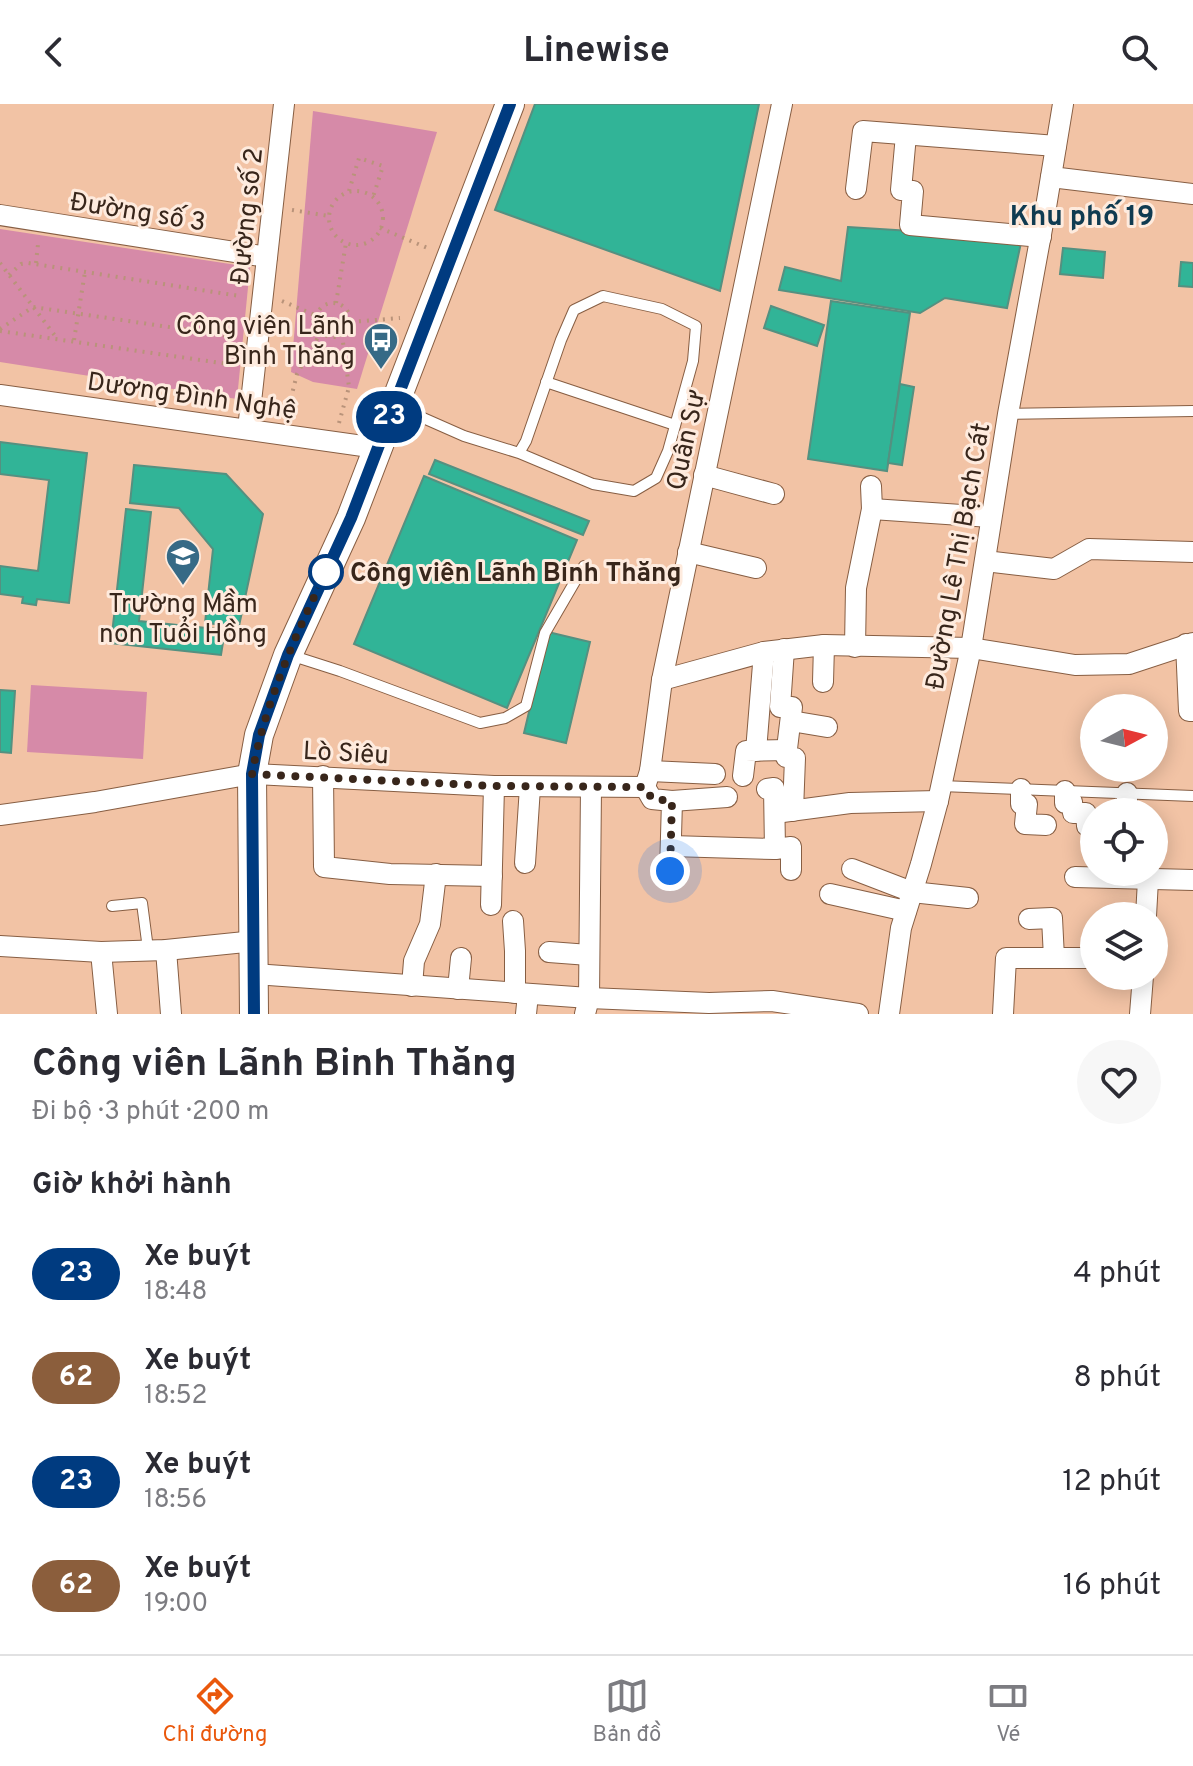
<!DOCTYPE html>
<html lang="vi">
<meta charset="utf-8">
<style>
:root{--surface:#fff;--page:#f7f7f7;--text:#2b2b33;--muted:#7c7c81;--line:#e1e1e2;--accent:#ea580c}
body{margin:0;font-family:Overpass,sans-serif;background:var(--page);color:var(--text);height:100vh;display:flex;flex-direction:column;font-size:30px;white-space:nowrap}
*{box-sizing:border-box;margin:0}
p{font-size:26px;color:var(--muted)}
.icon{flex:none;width:44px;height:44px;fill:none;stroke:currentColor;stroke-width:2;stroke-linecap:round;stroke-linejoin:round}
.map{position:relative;height:910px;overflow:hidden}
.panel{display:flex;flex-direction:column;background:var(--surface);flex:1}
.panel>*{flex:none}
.badge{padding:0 16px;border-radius:26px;font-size:28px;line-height:52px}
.needle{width:52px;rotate:83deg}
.buttons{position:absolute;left:1080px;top:590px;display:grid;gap:16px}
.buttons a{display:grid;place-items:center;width:88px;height:88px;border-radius:50%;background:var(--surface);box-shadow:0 4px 20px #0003;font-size:40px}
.you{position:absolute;width:40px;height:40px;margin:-20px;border:6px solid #fff;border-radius:50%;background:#1a73e8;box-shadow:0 0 0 12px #1a73e833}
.map>.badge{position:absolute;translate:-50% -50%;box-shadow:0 0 0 4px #fff}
h2{padding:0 32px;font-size:30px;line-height:72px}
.round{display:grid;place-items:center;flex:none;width:84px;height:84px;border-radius:42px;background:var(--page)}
.overview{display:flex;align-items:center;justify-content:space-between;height:136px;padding:0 32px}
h1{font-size:38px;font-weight:700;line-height:60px}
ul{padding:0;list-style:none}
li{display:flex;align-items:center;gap:24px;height:104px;padding:0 32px}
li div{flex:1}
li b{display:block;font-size:30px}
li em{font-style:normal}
li .badge{min-width:88px;font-weight:700;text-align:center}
header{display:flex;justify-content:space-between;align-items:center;height:104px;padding:0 32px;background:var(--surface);font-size:36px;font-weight:700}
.menu{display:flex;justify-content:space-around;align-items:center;height:112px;border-top:2px solid var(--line);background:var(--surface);font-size:22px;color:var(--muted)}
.menu a{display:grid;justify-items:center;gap:4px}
.menu .on{color:var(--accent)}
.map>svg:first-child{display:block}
</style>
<header><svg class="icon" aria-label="back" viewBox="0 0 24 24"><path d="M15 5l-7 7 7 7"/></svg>Linewise<svg class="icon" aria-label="search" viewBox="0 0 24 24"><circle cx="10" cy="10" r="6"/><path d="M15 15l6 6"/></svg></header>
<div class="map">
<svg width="1193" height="910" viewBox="0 0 1193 910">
<rect width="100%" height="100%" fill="#f2c3a5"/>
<!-- green -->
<g fill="#d68aa8">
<polygon points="313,7 437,28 357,285 313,278 291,268"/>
<polygon points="0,125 250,163 237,295 0,258"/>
<polygon points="31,581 147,588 143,655 27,648"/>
</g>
<!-- building -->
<g fill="#31b497" stroke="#559080" stroke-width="2">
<polygon points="535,0 759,0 720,187 495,106"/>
<polygon points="848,123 1022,134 1007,204 945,194 920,209 779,186 785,163 841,177"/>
<polygon points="1063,144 1105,148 1103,174 1060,170"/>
<polygon points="1181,158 1193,159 1193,183 1179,182"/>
<polygon points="831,197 910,209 887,367 808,355"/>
<polygon points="771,202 824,221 817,242 764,224"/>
<polygon points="900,280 914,283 902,361 888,359"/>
<polygon points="0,338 87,349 69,499 37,495 36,501 22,499 23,493 0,490 0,462 38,467 49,376 0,370"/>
<polygon points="435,356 589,417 583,431 429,370"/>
<polygon points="134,361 226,370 263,410 239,522 205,519 213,445 179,404 130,399"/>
<polygon points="424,372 577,436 507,604 354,540"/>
<polygon points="126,405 151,408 139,517 225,526 221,551 111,539"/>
<polygon points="548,528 590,538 566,639 524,629"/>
<polygon points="0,586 15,587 11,649 0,648"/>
</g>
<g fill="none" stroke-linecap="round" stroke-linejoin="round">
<!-- lane casing -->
<g stroke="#875e43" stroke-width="12">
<g id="lane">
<polyline points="546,278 675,321"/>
<polyline points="396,302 464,332 519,349 593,380 634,387 656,374 668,347 693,257 696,222 662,205 603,192 574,206 561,236 526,337 519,349"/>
<polyline points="1008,310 1193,307"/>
<polyline points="290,551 340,567 480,619 505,614 526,602 545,529 584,462"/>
<polyline points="941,682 1193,692"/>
<polyline points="112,802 142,799 148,845"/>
</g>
</g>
<!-- street casing -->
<g stroke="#875e43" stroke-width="22">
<g id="street">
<polyline points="906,31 901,86 913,87 910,121 1041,133"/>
<polyline points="1051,73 1193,90"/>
<polyline points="856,85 863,27 1056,42"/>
<polyline points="0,111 267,153"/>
<polyline points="0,291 377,344"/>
<polyline points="248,325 284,0"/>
<polyline points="704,371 774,390"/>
<polyline points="872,405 991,413"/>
<polyline points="688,448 756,464"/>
<polyline points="985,457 1054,465 1089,445 1193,448"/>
<polyline points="1186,540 1189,607 1193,607"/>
<polyline points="855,543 856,484 872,405 871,382"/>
<polyline points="784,545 780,603 792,603 786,653 795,654 793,707"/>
<polyline points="662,576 764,548 824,541 971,544 1075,561 1129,560 1193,539"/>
<polyline points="823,578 824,541"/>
<polyline points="791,617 827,623"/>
<polyline points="756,647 764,548"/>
<polyline points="650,667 715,670"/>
<polyline points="323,672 324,763 390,770 492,772"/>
<polyline points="743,672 746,647 787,646"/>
<polyline points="645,683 650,667 662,576 782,0"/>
<polyline points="645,683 652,695 672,697 670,767"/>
<polyline points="767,685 774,684 775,745"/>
<polyline points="1021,685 1021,700 1027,700 1025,720 1046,721"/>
<polyline points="1065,687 1065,699 1072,698 1073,709 1086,709 1087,722"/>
<polyline points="1127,689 1127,708"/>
<polyline points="672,697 727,693"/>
<polyline points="775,709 850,699 938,697"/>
<polyline points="0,711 95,698 252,670 494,682 645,683"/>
<polyline points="671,742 775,745 791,743 791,766"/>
<polyline points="525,759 530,683"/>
<polyline points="852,765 912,788 968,794"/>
<polyline points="1075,773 1193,776"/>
<polyline points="830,790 906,807"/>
<polyline points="491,801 494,682"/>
<polyline points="1146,812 1148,776"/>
<polyline points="1029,815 1052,814 1054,854"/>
<polyline points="513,817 515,847 515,889"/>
<polyline points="0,842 101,848 166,846 255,837"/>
<polyline points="166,846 171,910"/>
<polyline points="101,848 107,910"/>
<polyline points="549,848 589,851"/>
<polyline points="254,870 589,894 709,899 772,897 858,910"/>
<polyline points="412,882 414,857 430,820 436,770"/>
<polyline points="458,885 461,854"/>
<polyline points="526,910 528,890"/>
<polyline points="585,910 589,894 591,683"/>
<polyline points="889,910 901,824 921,760 938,697 971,544 1008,310 1046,103 1063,0"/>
<polyline points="1003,910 1006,854 1094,854"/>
<polyline points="1140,910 1143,872"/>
</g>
</g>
<!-- secondary casing -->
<g stroke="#875e43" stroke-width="30">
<polyline id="secondary" points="254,910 252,670 259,631 288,551 351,414 510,0"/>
</g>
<!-- path -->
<g stroke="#b9937a" stroke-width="4" stroke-dasharray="2 6" stroke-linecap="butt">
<polyline points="349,87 359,54 383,62 373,93"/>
<circle cx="356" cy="114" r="27"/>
<polyline points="292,106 329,112"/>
<polyline points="380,124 430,145"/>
<polyline points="0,159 56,233"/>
<polyline points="36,159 38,140"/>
<polyline points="9,171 21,160 28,159 240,192"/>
<polyline points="282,197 317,212"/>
<circle cx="333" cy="216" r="17"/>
<polyline points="336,199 346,139"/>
<polyline points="351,218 400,214"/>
<polyline points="0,225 33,203 237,233"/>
<polyline points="0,227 235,261"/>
<polyline points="74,236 85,168"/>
<polyline points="287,310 297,270 321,228"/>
<polyline points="339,319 349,283 342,231"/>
</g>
<!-- lane -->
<use href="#lane" stroke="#fff" stroke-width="10"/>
<!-- street -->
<use href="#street" stroke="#fff" stroke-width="20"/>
<!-- secondary -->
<use href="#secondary" stroke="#fff" stroke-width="28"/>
</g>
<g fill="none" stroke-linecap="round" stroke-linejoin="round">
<!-- line casing -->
<g stroke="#fff" stroke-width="18">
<polyline id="line" points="254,910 252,670 259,631 288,551 351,414 510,0"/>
</g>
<!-- line -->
<use href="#line" stroke="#003b80" stroke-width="12"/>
<!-- walk -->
<path stroke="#38261b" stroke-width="8" stroke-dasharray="0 14.4" d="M326,468C295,532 265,599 252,670L494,682L645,683L652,695L672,697L670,767"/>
</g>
<!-- icons -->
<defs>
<g id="bus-pin" transform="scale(1.8)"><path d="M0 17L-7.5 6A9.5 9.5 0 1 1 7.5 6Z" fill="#366a86" stroke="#feebde"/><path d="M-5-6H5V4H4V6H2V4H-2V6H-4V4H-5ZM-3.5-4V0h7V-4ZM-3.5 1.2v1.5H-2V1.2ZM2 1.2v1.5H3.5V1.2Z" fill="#fff"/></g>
<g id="school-pin" transform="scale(1.8)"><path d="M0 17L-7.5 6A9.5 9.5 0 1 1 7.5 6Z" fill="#366a86" stroke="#feebde"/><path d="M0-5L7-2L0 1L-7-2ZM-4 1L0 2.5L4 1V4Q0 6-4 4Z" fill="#fff"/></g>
</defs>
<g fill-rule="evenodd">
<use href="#bus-pin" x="381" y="236"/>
<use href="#school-pin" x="183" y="452"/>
</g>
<!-- markers -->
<circle fill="#fff" stroke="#003b80" stroke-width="4" cx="326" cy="468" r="16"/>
<g text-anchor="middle" stroke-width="6" stroke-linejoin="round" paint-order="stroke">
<!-- street labels -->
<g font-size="26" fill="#38261b" stroke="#feebde">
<text transform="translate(138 107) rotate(9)" y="9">Đường số 3</text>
<text transform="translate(246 112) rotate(-84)" y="9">Đường số 2</text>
<text transform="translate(192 291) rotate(8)" y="9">Dương Đình Nghệ</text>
<text transform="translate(685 336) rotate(-78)" y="9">Quân Sự</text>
<text transform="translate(957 452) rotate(-80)" y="9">Đường Lê Thị Bạch Cát</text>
<text transform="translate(346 648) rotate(3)" y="9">Lò Siêu</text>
</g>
<!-- poi labels -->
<g font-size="26" fill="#38261b" stroke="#feebde" text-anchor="end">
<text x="355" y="230">Công viên Lãnh<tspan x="355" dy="30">Bình Thăng</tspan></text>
<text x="183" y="508" text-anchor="middle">Trường Mầm<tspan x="183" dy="30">non Tuổi Hồng</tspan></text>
</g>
<!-- stop labels -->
<g font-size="26" font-weight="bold" fill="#38261b" stroke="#feebde" text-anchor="start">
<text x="350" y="477">Công viên Lãnh Binh Thăng</text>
</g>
<!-- neighbourhood labels -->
<g font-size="28" font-weight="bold" fill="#103b51" stroke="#feebde">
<text x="1082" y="121">Khu phố 19</text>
</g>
</g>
</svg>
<div class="buttons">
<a><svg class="needle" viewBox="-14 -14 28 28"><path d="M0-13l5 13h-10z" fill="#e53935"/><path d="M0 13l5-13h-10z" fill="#7c7c81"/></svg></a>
<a><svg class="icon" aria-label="locate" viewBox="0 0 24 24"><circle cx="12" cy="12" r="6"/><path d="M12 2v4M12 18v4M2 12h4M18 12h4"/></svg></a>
<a><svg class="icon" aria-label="layers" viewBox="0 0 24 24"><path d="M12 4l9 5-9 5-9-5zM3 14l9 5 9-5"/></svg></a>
</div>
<div class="you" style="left:670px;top:767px"></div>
<b class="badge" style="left:389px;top:313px;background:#003b80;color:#fff">23</b>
</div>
<section class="panel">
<div class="overview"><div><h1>Công viên Lãnh Binh Thăng</h1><p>Đi bộ · 3 phút · 200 m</p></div><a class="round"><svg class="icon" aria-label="heart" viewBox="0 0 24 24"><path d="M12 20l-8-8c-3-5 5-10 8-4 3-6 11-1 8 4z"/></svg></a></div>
<h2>Giờ khởi hành</h2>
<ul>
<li><span class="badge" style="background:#003b80;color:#fff">23</span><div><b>Xe buýt</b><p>18:48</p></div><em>4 phút</em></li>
<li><span class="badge" style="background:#8b5e3c;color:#fff">62</span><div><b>Xe buýt</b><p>18:52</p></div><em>8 phút</em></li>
<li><span class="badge" style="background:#003b80;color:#fff">23</span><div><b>Xe buýt</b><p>18:56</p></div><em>12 phút</em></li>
<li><span class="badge" style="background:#8b5e3c;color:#fff">62</span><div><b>Xe buýt</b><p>19:00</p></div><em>16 phút</em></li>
</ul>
</section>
<nav class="menu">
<a class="on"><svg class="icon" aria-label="directions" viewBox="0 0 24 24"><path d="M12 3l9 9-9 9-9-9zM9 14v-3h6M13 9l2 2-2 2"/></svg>Chỉ đường</a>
<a><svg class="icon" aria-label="map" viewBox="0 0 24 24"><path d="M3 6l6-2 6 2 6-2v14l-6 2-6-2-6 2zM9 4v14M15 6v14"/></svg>Bản đồ</a>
<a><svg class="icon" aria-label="tickets" viewBox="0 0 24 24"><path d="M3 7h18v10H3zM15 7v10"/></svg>Vé</a>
</nav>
